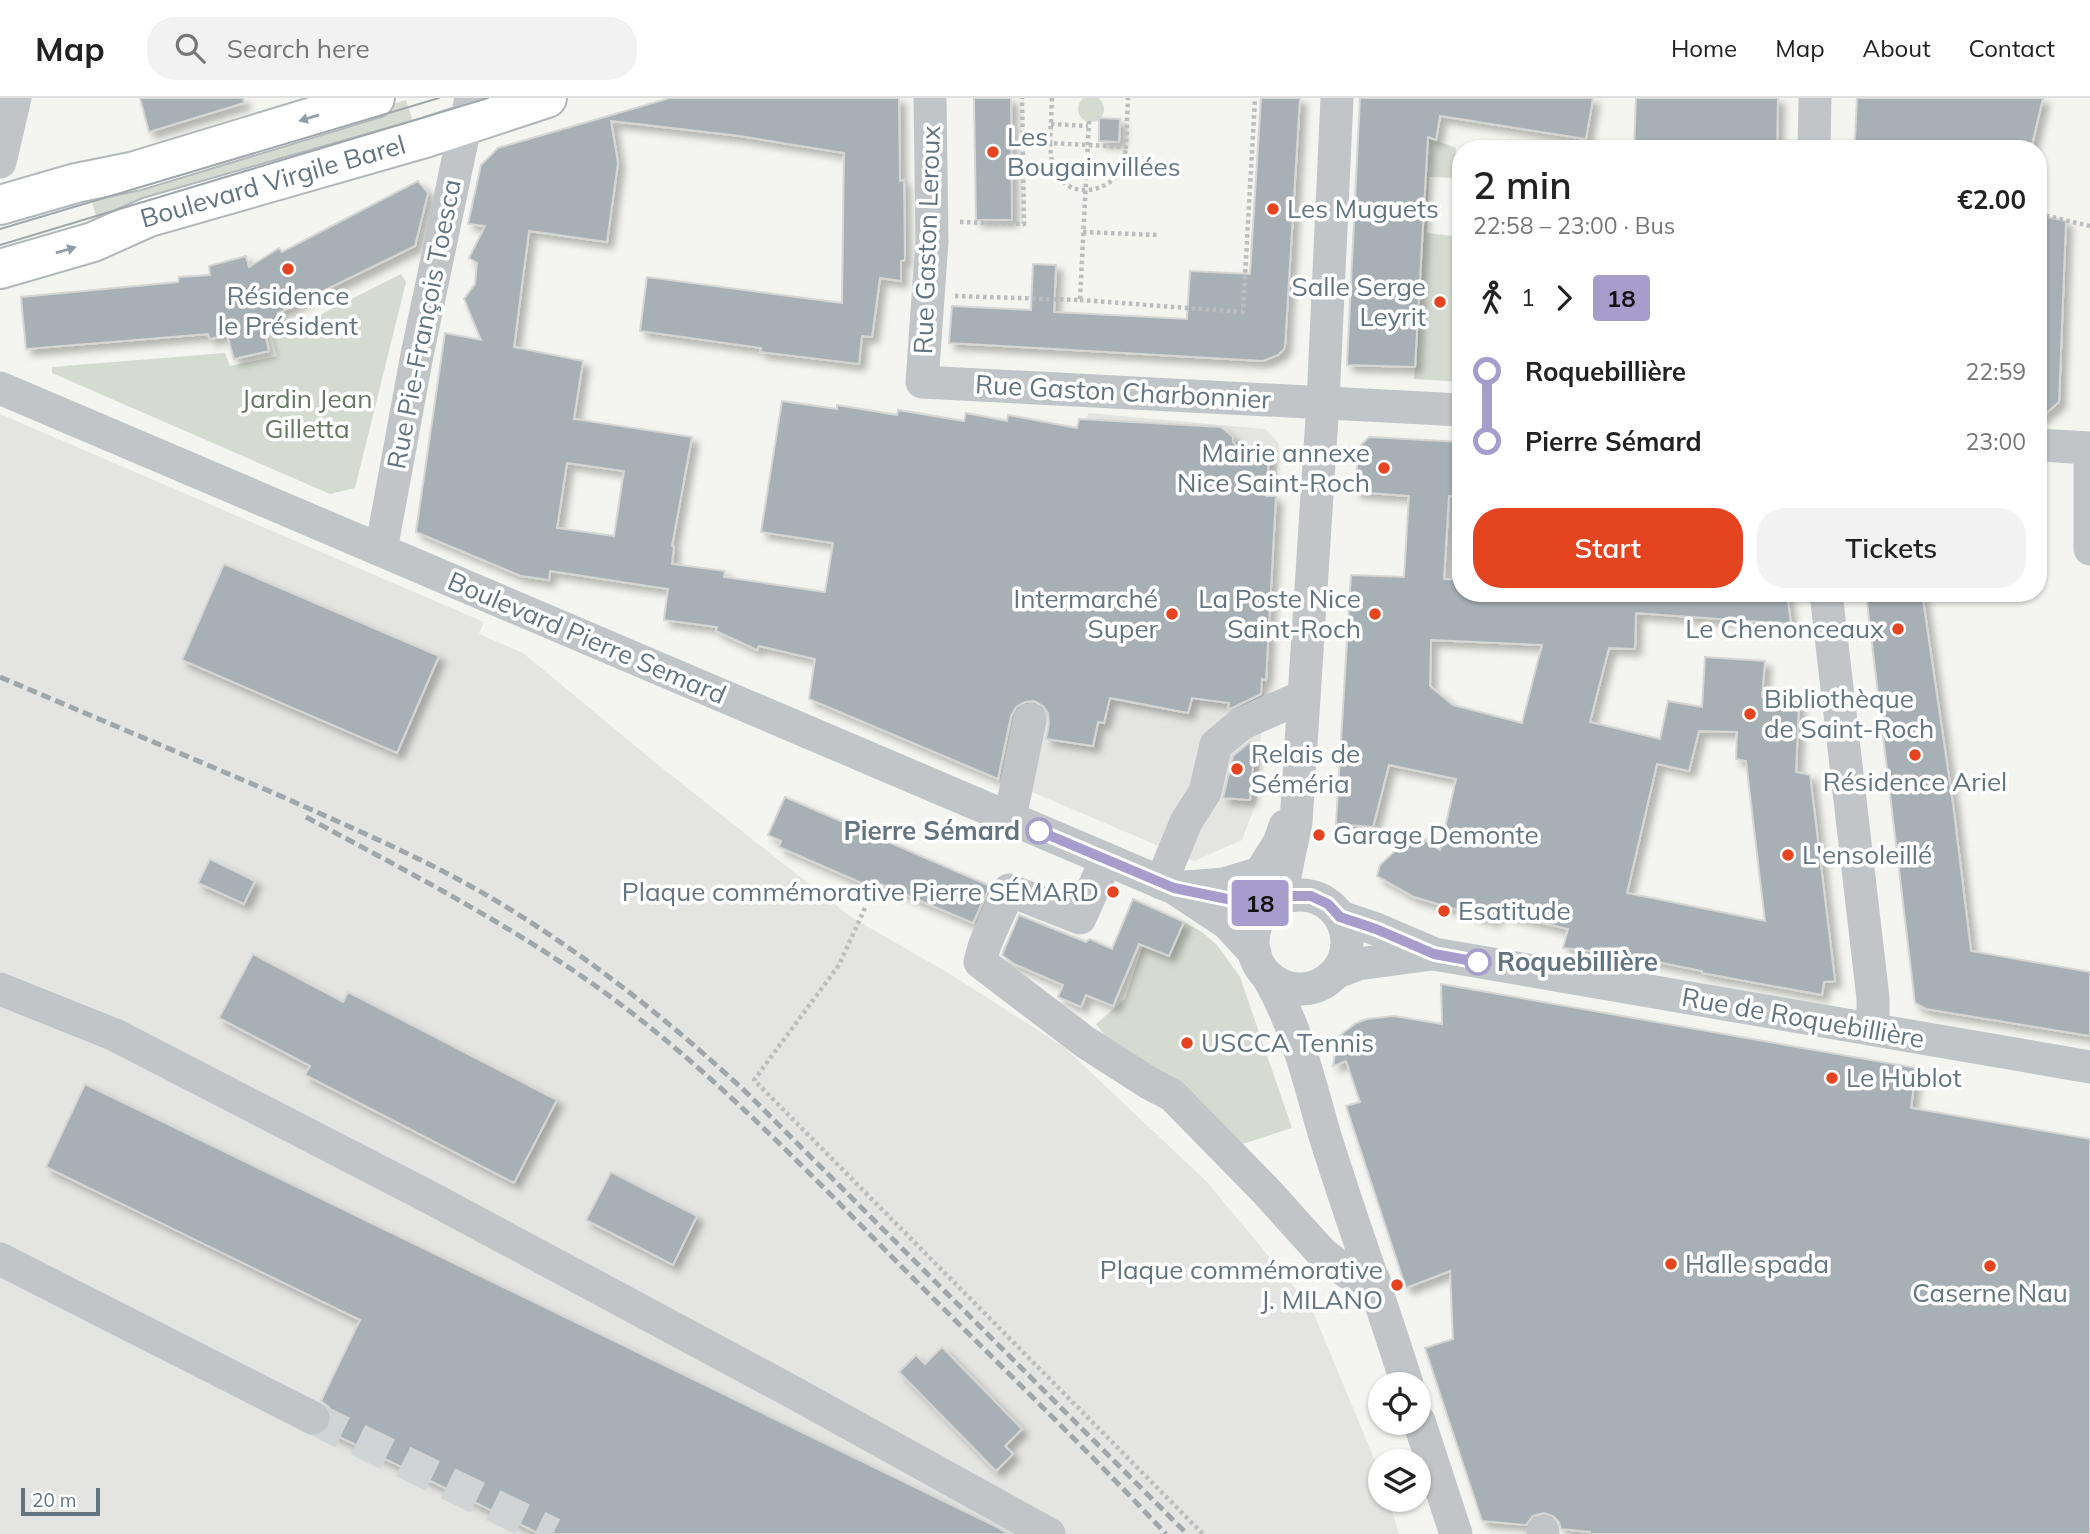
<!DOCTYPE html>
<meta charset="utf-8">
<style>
:root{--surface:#fff;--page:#f2f2f2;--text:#222;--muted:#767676;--line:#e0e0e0;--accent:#e44420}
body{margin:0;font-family:Mulish,sans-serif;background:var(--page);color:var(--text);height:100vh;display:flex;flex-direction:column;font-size:26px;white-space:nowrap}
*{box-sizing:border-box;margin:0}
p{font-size:23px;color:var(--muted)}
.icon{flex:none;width:38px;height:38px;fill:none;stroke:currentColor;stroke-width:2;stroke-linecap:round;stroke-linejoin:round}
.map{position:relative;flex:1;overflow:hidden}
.details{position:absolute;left:1452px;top:42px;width:595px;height:462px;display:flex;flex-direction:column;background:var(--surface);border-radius:28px;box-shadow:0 2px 5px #0004}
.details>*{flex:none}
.badge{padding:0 14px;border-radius:5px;font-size:24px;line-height:46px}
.tools{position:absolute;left:1368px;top:1274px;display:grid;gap:14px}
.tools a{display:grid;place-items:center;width:63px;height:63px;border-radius:50%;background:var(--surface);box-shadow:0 2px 5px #0004;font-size:35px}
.scale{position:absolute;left:21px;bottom:18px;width:79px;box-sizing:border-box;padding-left:7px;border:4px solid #637581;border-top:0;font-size:19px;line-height:24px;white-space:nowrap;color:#637581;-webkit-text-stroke:5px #fff;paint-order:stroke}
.map>.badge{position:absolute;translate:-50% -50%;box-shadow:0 0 0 4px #fff}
.legs{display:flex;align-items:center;gap:10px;height:77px;padding:0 21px;font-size:23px}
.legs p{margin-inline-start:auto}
.summary{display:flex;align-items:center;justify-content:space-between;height:119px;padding:0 21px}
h1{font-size:38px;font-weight:600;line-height:52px}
.action{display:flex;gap:14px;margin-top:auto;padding:14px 21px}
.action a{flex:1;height:80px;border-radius:28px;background:var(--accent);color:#fff;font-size:28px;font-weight:600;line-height:80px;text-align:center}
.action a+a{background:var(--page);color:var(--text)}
ul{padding:0 21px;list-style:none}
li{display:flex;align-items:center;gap:24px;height:70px;font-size:26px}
li i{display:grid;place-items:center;width:10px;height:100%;margin:0 9px;background:currentColor}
li i::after{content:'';width:18px;height:18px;margin:-9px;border:5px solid;border-radius:50%;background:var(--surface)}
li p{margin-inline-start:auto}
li:first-child i{background:linear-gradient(#0000 50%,currentColor 0)}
li:last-child i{background:linear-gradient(currentColor 50%,#0000 0)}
header{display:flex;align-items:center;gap:42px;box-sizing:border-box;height:98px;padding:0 35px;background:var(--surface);border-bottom:2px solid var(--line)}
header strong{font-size:33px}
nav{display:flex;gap:38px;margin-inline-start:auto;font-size:24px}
.search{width:490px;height:63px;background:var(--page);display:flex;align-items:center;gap:18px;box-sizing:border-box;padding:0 24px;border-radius:28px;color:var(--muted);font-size:26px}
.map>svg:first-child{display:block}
</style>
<header>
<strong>Map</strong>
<div class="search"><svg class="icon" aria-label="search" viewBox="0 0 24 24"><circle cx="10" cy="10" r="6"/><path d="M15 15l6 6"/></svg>Search here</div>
<nav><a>Home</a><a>Map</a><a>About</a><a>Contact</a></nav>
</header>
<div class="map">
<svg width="2090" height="1436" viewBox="0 0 2090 1436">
<defs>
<filter id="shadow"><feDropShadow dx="6" dy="6" stdDeviation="3.5" flood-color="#0004"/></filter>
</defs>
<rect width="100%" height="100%" fill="#f4f4f0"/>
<!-- built -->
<g fill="#e4e5e3">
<polygon points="1088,315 1266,331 1279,346 1257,702 1242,742 1194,763 1025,691"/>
<polygon points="0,316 484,524 479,536 523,555 657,666 851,819 950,876 1064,949 1206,1083 1311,1209 1381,1377 1381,1402 1389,1402 1399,1436 0,1436"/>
</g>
<!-- green -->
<g fill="#d5dbd1">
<circle cx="1091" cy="11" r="13"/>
<polygon points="406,2 415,31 98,125 90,97"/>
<polygon points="1428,39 1456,50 1453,80 1429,79 1427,135 1461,139 1461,284 1414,281"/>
<polygon points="401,176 406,184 355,390 330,396 52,275 52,269 225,255 230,268 277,258 272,241"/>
<polygon points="1184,824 1202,834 1217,847 1240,879 1292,1030 1233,1049 1125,963 1096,926 1125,901 1143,847 1169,858"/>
</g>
<!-- building -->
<g fill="#a7b0b5" stroke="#d5d5d3" stroke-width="2" fill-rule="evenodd" filter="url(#shadow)">
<polygon points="140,0 243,0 244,5 149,34"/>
<path d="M670,0H899L900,83L904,82L905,162L901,163V183L880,180L872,239L862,238L859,266L760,254L761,250L640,233L647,179L842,205L844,55L740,38L611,23L618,65L607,144L529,133L514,249L583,263L574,321L692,339L672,448L674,449L672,466L725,473L724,479L825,494L833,445L761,434L782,303L837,311V307L897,317L898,312L964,323L966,315L1007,323L1008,317L1077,330L1079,321L1221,329L1233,339V344L1252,367L1270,349L1266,398H1276L1266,582L1262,581L1261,596L1228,612L1229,605L1192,600L1188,615L1110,600L1104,625L1098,624L1093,648L1046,641L1049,626L1048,615L1043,608L1034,603L1025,604L1016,609L1011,618L998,681L809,601L815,561L759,548L757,552L716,533L717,529L664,522L668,491L550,473L549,482L521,478L416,434L445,235L481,242L464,201L475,186L477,165L469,160L485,128L468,126L481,67L498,50ZM567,365L624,373L614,438L557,430Z"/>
<polygon points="974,0 1011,0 1012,122 976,122"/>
<polygon points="1261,0 1300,0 1285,248 1284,251 1278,257 1263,263 949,245 952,208 1031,212 1033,166 1056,167 1054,214 1187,221 1190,173 1250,176"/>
<polygon points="1360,0 1593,0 1586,41 1440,18 1436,42 1428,39 1415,269 1347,267"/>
<polygon points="1636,0 1778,0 1777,51 1634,51"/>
<polygon points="1857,0 2043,0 2031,51 1863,51 1855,42"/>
<polygon points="1099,20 1120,21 1119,44 1099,43"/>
<polygon points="418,83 428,95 415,148 278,215 279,224 263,228 269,253 234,261 227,237 210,241 208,236 26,251 21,199 178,184 179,179 210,177 209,168 246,158 249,169 279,150 282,154"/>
<polygon points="2047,119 2066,123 2059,304 2039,321 2039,126 2044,127"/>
<path d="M1369,339L1461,344V399L1449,398L1444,481L1461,482V495H1787L1791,526L1636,515L1635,551L1609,550L1590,624L1660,641L1668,603L1702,609L1705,559L1765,563L1762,599L1799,602L1796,674L1810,677L1835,883L1824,884L1822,897L1702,875V873L1614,855L1563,850L1568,831L1497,814L1495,823L1414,799L1377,778L1380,767L1414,735L1440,752L1456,681L1389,667L1373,729L1336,726L1351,477L1404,479L1409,398L1355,394L1358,357L1360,356L1361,347ZM1431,542L1542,547L1522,625L1453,607L1430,588ZM1699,633L1737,634L1736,661L1746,663L1765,823L1627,795L1657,666L1689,673Z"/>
<polygon points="224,466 439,558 397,655 182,562"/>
<polygon points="1866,495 1922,495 1953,706 1971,853 2090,874 2090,938 1926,911 1915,905"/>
<polygon points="1250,644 1255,644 1250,702 1223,700 1233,658"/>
<polygon points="785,699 990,788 973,825 876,784 873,790 779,749 781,743 768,737"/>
<polygon points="210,761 255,783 244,806 198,785"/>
<polygon points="1133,801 1184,824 1169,858 1139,846 1113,908 1086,897 1081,909 1058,899 1063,887 1014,866 1002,857 1019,817 1086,844 1090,841 1112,851"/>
<polygon points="253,856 343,904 348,894 557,1002 514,1085 305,977 310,968 219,920"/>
<polygon points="1441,886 1916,970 1911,1010 2090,1041 2090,1436 1590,1436 1590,1434 1561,1431 1559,1424 1553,1418 1544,1415 1533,1418 1526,1427 1482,1423 1425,1250 1453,1241 1450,1173 1406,1190 1346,1008 1360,1004 1346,963 1333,968 1338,939 1356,925 1367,921 1394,918 1442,926"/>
<polygon points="85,986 993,1427 1009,1436 540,1436 327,1333 330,1328 332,1318 329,1309 321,1303 360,1222 46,1069"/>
<polygon points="611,1074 697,1118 673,1167 586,1122"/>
<polygon points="942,1249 1022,1331 1005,1348 1013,1356 996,1373 899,1274 916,1257 925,1266"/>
</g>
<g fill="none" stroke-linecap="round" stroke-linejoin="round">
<!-- minor-tunnel -->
<polyline stroke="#d0d4d4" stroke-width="33" stroke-dasharray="33 17" stroke-linecap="butt" points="313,1320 553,1436"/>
<!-- major casing -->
<g stroke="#b2b7ba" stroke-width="42">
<g id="major">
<polyline points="0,107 76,85 135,73 375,0"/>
<path id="s1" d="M0,171L93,144L149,119L425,40L547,0"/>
</g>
</g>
<!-- path -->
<g stroke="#bbbdbf" stroke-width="4.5" stroke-dasharray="3.5 3.5" stroke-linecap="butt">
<polyline points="1052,0 1050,45 1126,49 1128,0"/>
<polyline points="1051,26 1088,28"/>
<path d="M1050,45C1051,56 1051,68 1057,77C1074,103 1115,93 1124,65C1125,60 1125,54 1126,49"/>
<polyline points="2039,116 2090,128"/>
<polyline points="960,124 1024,126 1022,0"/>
<polyline points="1083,134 1157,137"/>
<polyline points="955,198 1080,202 1089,23"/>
<polyline points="1080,202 1243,214 1255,0"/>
<polyline points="865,810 839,867 754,982 1203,1436"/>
</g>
<!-- minor -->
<g stroke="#c1c5c8" stroke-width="33">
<polyline points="930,0 932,143 922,284 1461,312"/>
<polyline points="1814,51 1815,0"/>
<polyline points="0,64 15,0"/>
<polyline points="0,290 1174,790 1227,825 1255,855"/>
<polyline points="2039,347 2090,350"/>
<polyline points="2090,359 2090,451"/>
<polyline points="381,452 417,257 471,0"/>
<polyline points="1826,495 1873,900 1873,931"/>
<polyline points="1010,720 1030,622"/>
<polyline points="1106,762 1080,820 1009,792 985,846 980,864 1085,944 1149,985 1172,997 1267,1094 1322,1155 1348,1175 1374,1182"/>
<polyline points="1161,785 1186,724 1205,694 1216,647 1241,626 1304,598"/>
<polyline points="1174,790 1224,786 1260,775 1279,745 1285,728"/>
<circle cx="1300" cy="844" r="47"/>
<polyline points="1280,802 1296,724 1323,304 1337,0"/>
<polyline points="1340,819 1376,831 1434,856 2090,969"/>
<polyline points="1337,874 1358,866 1432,856"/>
<path d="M1268,879C1297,929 1309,983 1325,1038C1351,1121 1381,1203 1407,1286"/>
<polyline points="0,891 115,937 429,1099 787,1291 1049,1436"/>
<polyline points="0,1161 313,1320"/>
<polyline points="1419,1323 1456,1436"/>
<polyline points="1543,1436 1543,1434"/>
</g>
<!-- major -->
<use href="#major" stroke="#fff" stroke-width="38"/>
<!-- tram -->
<g stroke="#a0a7ab" stroke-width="2">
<polyline points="0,131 439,0"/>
<polyline points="0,147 488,0"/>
</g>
<!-- rail -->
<g stroke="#a0a7ab" stroke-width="5" stroke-dasharray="10 5" stroke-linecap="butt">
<path d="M0,579C94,619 189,659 283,699C352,730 423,760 488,798C583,854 669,922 749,997L1187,1436"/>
<path d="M306,719C408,774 510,826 604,894C714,974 808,1074 903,1170C991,1259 1081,1345 1166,1436"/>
</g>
</g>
<!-- one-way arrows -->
<defs><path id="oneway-solid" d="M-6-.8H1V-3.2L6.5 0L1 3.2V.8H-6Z" transform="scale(1.75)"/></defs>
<g fill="#929ea7">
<use href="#oneway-solid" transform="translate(309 20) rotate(163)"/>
<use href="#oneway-solid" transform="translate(66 152) rotate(-16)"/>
</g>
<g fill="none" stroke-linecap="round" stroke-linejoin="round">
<!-- line-1 casing -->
<g stroke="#fff" stroke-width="16">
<polyline id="line-1" points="1039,733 1174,790 1242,804 1274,805 1290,798 1311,798 1328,806 1340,819 1376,831 1434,856 1478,864"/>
</g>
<!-- line-1 -->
<use href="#line-1" stroke="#a69dcd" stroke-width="10"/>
</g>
<!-- markers -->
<g fill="#e44420" stroke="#fff" stroke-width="2.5">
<circle cx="993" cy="54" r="7"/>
<circle cx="1273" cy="111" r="7"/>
<circle cx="288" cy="171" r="7"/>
<circle cx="1440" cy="204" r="7"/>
<circle cx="1384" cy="370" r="7"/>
<circle cx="1172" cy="516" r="7"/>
<circle cx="1375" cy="516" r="7"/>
<circle cx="1898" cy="531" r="7"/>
<circle cx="1750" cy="616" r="7"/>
<circle cx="1915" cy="657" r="7"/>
<circle cx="1237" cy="671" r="7"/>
<circle cx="1319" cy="737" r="7"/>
<circle cx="1788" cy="757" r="7"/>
<circle cx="1113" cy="794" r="7"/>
<circle cx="1444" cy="813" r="7"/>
<circle cx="1187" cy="945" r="7"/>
<circle cx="1832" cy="980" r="7"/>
<circle cx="1671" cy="1166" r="7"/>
<circle cx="1990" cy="1168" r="7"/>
<circle cx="1397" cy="1187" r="7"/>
</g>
<g fill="#fff" stroke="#a69dcd" stroke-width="3.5">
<circle cx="1039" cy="733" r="12"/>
<circle cx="1478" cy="864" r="12"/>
</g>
<g text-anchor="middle" stroke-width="7" stroke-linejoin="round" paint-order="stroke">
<!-- poi labels -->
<g font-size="26" fill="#637581" stroke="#fff" text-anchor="start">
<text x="1007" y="48">Les<tspan x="1007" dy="30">Bougainvillées</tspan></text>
<text x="1287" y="120">Les Muguets</text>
<text x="1426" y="198" text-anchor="end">Salle Serge<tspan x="1426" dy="30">Leyrit</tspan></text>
<text x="288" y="207" text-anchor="middle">Résidence<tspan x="288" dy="30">le Président</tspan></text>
<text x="1370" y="364" text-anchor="end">Mairie annexe<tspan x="1370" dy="30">Nice Saint-Roch</tspan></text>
<text x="1158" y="510" text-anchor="end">Intermarché<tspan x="1158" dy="30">Super</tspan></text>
<text x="1361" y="510" text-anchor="end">La Poste Nice<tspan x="1361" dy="30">Saint-Roch</tspan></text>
<text x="1884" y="540" text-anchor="end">Le Chenonceaux</text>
<text x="1764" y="610">Bibliothèque<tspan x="1764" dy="30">de Saint-Roch</tspan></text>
<text x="1251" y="665">Relais de<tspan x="1251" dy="30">Séméria</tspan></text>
<text x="1915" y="693" text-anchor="middle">Résidence Ariel</text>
<text x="1333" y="746">Garage Demonte</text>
<text x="1802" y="766">L'ensoleillé</text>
<text x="1099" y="803" text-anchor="end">Plaque commémorative Pierre SÉMARD</text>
<text x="1458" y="822">Esatitude</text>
<text x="1201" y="954">USCCA Tennis</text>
<text x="1846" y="989">Le Hublot</text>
<text x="1685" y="1175">Halle spada</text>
<text x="1383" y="1181" text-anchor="end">Plaque commémorative<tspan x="1383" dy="30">J. MILANO</tspan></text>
<text x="1990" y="1204" text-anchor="middle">Caserne Nau</text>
</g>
<!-- street labels -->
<g font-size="26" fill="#637581" stroke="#fff">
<text dy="9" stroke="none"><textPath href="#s1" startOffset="287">Boulevard Virgile Barel</textPath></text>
<text transform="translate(927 142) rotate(-88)" y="9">Rue Gaston Leroux</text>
<text transform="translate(424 226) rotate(-79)" y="9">Rue Pie-François Toesca</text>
<text transform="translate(1123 294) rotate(3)" y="9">Rue Gaston Charbonnier</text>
<text transform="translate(587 540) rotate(23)" y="9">Boulevard Pierre Semard</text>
<text transform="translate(1803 920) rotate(10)" y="9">Rue de Roquebillière</text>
</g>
<!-- park labels -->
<g font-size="26" fill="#677862" stroke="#fff">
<text x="307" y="310">Jardin Jean<tspan x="307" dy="30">Gilletta</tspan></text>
</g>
<!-- stop labels -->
<g font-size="26" font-weight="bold" fill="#637581" stroke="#fff" text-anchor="end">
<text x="1020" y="742">Pierre Sémard</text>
<text x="1497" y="873" text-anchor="start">Roquebillière</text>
</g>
</g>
</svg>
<div class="tools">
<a><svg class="icon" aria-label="locate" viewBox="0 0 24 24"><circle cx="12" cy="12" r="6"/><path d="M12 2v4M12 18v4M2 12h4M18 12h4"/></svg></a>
<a><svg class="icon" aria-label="layers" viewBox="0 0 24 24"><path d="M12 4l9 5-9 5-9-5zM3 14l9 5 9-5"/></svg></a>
</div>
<div class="scale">20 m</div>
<b class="badge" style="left:1260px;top:805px;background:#a69dcd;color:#111">18</b>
<section class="details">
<div class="summary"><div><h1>2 min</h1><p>22:58 – 23:00 · Bus</p></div><b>€2.00</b></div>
<div class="legs"><svg class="icon" aria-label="walk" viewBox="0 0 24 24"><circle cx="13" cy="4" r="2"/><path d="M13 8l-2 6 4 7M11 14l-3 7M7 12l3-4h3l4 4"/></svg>1<svg class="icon" aria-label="forward" viewBox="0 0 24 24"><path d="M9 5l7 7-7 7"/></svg><b class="badge" style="background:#a69dcd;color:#111">18</b></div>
<ul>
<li><i style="color:#a69dcd"></i><b>Roquebillière</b><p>22:59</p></li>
<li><i style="color:#a69dcd"></i><b>Pierre Sémard</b><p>23:00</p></li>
</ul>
<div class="action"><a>Start</a><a>Tickets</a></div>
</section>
</div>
